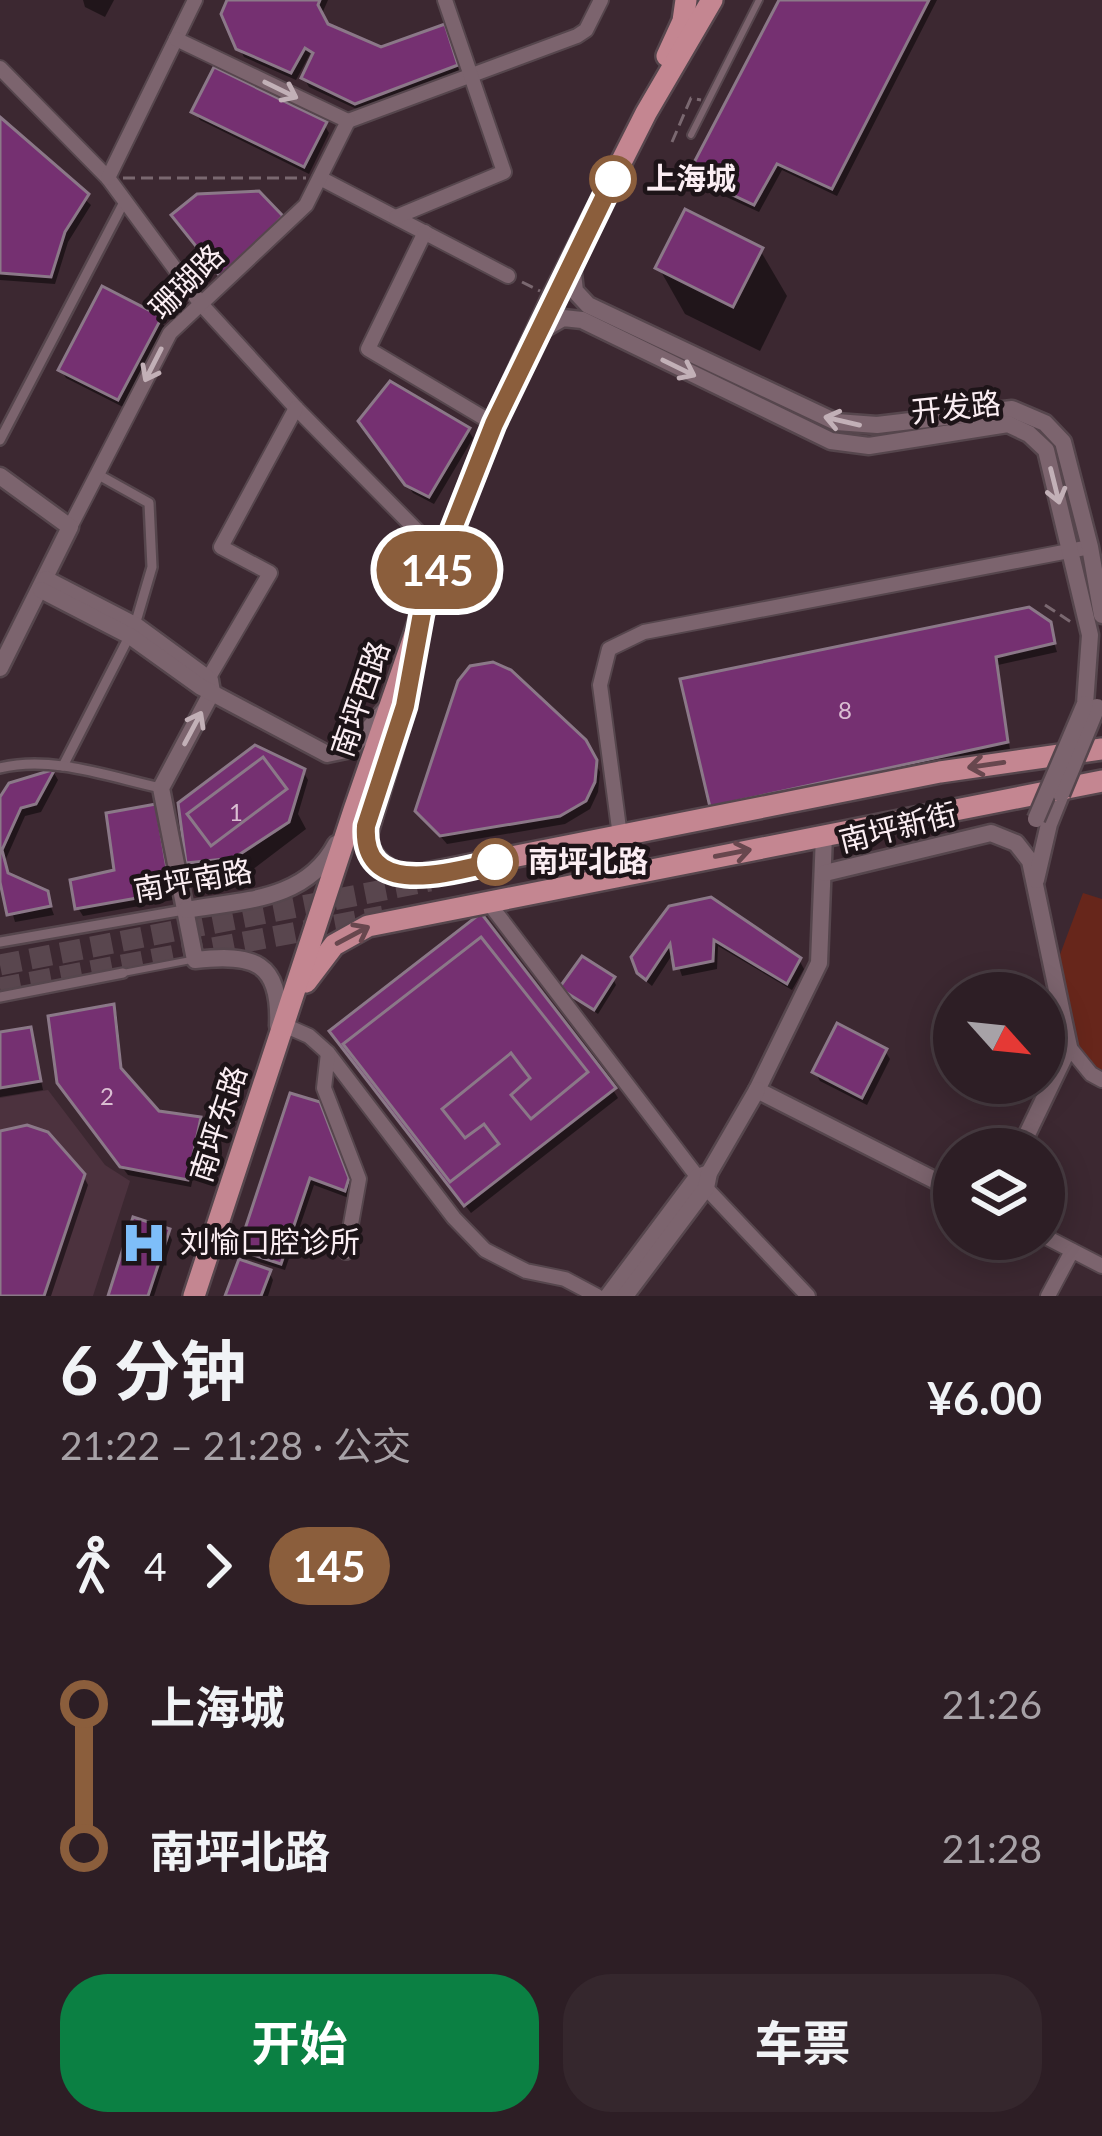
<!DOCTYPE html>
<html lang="zh">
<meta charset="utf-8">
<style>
:root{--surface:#2d1e25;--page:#35272d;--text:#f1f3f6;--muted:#a7a2a7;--line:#483c42;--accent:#0b8043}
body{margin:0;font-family:Lato,"Noto Sans SC",sans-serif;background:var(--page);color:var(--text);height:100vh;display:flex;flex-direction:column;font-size:45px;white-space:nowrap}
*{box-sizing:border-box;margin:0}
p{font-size:39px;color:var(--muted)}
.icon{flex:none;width:66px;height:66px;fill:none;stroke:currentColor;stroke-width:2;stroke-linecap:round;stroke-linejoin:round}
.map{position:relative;height:1296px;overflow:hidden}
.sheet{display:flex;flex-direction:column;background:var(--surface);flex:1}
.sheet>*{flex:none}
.badge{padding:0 24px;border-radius:39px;font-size:42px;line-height:78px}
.needle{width:78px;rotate:117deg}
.buttons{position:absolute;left:933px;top:972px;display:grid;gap:24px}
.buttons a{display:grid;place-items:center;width:132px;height:132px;border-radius:50%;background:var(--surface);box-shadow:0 6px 30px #0003,0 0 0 3px var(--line);font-size:60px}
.map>.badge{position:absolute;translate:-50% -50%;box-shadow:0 0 0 6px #fff}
.legs{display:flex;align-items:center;gap:18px;height:132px;padding:0 60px;font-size:39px}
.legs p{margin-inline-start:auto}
.headline{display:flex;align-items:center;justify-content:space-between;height:204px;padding:0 60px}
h1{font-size:66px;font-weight:700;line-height:90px}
.cta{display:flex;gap:24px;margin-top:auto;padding:24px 60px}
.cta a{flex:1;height:138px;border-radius:48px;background:var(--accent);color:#fff;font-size:48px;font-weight:700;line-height:138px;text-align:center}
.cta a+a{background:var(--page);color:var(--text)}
ul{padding:0 60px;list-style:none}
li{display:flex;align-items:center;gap:42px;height:144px;font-size:45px}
li i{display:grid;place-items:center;width:18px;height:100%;margin:0 15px;background:currentColor}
li i::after{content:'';width:30px;height:30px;margin:-15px;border:9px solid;border-radius:50%;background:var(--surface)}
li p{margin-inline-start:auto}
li:first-child i{background:linear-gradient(#0000 50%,currentColor 0)}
li:last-child i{background:linear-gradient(currentColor 50%,#0000 0)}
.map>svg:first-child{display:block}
</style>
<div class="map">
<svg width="1102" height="1296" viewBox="0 0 1102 1296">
<rect width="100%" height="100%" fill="#3c2831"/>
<!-- built -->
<polygon fill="#4c323e" points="48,1090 105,1165 130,1181 93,1296 0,1296 0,1098"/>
<!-- green -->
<polygon fill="#67261b" points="1083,893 1102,899 1102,1071 1075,1052 1058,960"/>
<!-- shadow -->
<g fill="#0007">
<polygon points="83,0 114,0 105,17 85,7"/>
<polygon points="231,0 328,0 321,16 327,27 381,51 448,36 460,74 361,111 309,87 304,78 316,55 311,52 296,80 244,57 239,47"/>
<polygon points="781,0 937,0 837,196 782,170 759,212 696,183 691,174"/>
<polygon points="195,112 324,124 329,133 309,174 200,120"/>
<polygon points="0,121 91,205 68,242 55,284 0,280"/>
<polygon points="760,250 787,296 760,351 685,314 659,268"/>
<polygon points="160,319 165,327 123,407 66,378 61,370"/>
<polygon points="367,430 468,430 473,438 434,504 413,493"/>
<polygon points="1048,624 1057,652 998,665 1010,750 717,814 713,806"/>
<polygon points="584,742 600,772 598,792 590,809 565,824 447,844 418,810"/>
<polygon points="303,771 308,780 298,814 306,829 235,883 224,867 194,870 189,862"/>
<polygon points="54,773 58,780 41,812 25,816 5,861 9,877 46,894 54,915 15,922 0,869 0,803 10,785"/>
<polygon points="155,807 159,816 173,900 83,916 78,908 118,872"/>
<polygon points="710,900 799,960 804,969 792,990 718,946 717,969 682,976 674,952 652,986 646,981 640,971"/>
<polygon points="613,979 616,985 598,1014 563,988"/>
<polygon points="113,1007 117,1015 123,1076 158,1114 200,1120 204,1128 191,1187 128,1175 65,1092"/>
<polygon points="30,1030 43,1090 0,1097 0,1035"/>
<polygon points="885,1051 890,1059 867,1105 820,1081 815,1072"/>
<polygon points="613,1090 618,1098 471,1213 456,1193"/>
<polygon points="323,1114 352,1188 349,1198 314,1185 285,1270 246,1258 242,1250"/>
<polygon points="0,1134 83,1175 88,1185 51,1296 0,1296"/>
<polygon points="168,1231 172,1240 154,1296 111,1296"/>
<polygon points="269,1272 273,1280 268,1296 228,1296"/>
</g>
<!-- building -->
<g fill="#753071" stroke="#8b7888" stroke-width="3">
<polygon points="227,0 320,0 318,5 328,24 381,47 445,24 458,65 355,104 301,78 313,53 305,48 291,73 236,49 221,14"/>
<polygon points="779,0 929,0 832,189 777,164 754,205 688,174"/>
<polygon points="214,67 327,122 304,167 191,112"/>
<polygon points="0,117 89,194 65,232 51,277 0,273"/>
<polygon points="259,191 283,216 223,280 171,215 197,194"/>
<polygon points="685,209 763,248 733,307 655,268"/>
<polygon points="102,286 162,317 118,400 58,370"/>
<polygon points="390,381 470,428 429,497 405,485 358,421"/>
<polygon points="1029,607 1051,622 1055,643 996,657 1008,742 710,807 680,679"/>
<polygon points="493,662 511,670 586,740 597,760 595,782 586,801 560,816 440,836 415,811 458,681 470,666"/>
<polygon points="255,745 305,769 289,822 234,858 186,863 178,803"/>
<polygon points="263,757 287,789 211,846 187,814"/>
<polygon points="55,769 36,804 21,808 2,850 8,873 48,891 51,906 7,915 0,882 0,797 9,783"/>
<polygon points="156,804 171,892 75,909 70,880 114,870 106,813"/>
<polygon points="711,897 801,958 787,984 714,940 713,961 674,969 670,944 646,980 637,973 631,957 669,906"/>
<polygon points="481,913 616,1088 464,1206 329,1031"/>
<polygon points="481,937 588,1072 531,1119 511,1095 530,1078 511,1053 442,1109 465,1138 484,1124 499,1144 450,1182 343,1044"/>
<polygon points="582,956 615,977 594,1010 559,988"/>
<polygon points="114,1004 121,1068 159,1111 201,1117 188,1180 120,1167 57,1083 48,1016"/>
<polygon points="837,1023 887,1049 862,1098 812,1072"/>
<polygon points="31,1027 41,1081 0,1088 0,1032"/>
<polygon points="290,1093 320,1102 349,1178 345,1191 310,1178 281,1264 238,1250"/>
<polygon points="27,1125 48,1132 85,1174 44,1296 0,1296 0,1131"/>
<polygon points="133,1217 170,1229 148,1296 108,1296"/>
<polygon points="239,1259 271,1270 261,1296 225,1296"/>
</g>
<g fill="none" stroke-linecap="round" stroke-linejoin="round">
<!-- trunk-tunnel -->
<g stroke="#59464e" stroke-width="21" stroke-dasharray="21 10" stroke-linecap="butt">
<polyline points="0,965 430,881"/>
<polyline points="0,988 383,916"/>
</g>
<!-- service casing -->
<g stroke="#56464d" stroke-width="10">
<g id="service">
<polyline points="691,135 759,0"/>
<polyline points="123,973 191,960"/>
</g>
</g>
<!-- pedestrian casing -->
<g stroke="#56464d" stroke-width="14">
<g id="pedestrian">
<polyline points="0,440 124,202"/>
<polyline points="63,766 135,625 152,567 149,503 97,474"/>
<path d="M0,768C52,755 110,777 161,788"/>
<polyline points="0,942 184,910"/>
<polyline points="0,997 123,973"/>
</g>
</g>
<!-- minor casing -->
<g stroke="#56464d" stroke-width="18">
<g id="minor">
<polyline points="0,68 108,178 201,304 296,408 442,556"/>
<polyline points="348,121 577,36 586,30 601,0"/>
<polyline points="108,178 195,0"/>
<polyline points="320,178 508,276"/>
<polyline points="396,217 504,172 445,0"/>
<polyline points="425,232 368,349 494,424"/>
<polyline points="70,527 170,333 306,205 348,121 176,39"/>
<polyline points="205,684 270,573 221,547 296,408"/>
<polyline points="620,836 600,685 609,649 644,632 1090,547"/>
<polyline points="488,902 706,1188 808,1296"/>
<polyline points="284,1025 309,1036 328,1053 454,1218 485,1250 526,1271 565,1279 597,1296"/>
<polyline points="1069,1047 1091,1074 1102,1080"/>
<polyline points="328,1053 324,1088 359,1179 346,1252"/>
<polyline points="1044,1236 1102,1266"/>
<polyline points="1048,1296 1072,1251"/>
</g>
</g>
<!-- tertiary casing -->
<g stroke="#56464d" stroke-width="21">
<g id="tertiary">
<polyline points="572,265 575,291 588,305 836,422 877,425 1012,409 1045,423 1063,442 1090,547 1102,615"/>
<polyline points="537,333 563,318 582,320 831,441 869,446 1008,424 1029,434 1046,450 1090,635 1085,704"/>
<polyline points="0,476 70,527 0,668"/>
<path d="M46,579L135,625L210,680L212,692L161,788L195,960C254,953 281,962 278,1026"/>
<polyline points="41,590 130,636 201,687 327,754 351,749 385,710"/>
<polyline points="824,835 819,963 757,1090 954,1190"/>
<polyline points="825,873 991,833 1016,843 1030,861 1069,1047 1020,1149"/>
<polyline points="1036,880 1049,824 1061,794"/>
<path d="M186,910C243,900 306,901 336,844"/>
<polyline points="608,1296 697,1177 709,1173"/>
<polyline points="625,1296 706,1188 709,1173 757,1090"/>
</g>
</g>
<!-- primary casing -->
<g stroke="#56464d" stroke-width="26">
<g id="primary">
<polyline points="667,56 683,21 686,0"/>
<path d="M403,713L365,839C372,862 388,873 411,877L940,772L1102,749"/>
<polyline points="306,982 334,945 368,926 1102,781"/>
<polyline points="194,1296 354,810 442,556 494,424 553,297 646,113 712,0"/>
</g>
</g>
<!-- path -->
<g stroke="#7a6870" stroke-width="3" stroke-dasharray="12 6" stroke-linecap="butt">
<polyline points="672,142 691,98 701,100"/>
<polyline points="123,178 306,178"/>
<polyline points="522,282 540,291"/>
<polyline points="1045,605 1074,624"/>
</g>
<!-- service -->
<use href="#service" stroke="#7c646e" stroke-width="6"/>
<!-- pedestrian -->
<use href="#pedestrian" stroke="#7c646e" stroke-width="9"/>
<!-- minor -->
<use href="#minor" stroke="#7c646e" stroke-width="14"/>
<!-- tertiary -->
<use href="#tertiary" stroke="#7c646e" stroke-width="16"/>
<!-- primary -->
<use href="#primary" stroke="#c48691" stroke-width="21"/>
<!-- tertiary-bridge casing -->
<g stroke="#56464d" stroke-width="21" stroke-linecap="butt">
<g id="tertiary-bridge">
<polyline points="1061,794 1097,707"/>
<polyline points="1036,819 1085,704"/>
</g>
</g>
<!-- tertiary-bridge -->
<use href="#tertiary-bridge" stroke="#7c646e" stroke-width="16"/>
</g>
<!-- one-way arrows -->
<defs><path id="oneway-shaft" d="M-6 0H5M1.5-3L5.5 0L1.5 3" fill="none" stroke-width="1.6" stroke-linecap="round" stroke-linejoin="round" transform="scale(3)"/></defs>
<g stroke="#c2b0b7">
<use href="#oneway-shaft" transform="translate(281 90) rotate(26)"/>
<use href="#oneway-shaft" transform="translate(153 365) rotate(117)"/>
<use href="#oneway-shaft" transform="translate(679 368) rotate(26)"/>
<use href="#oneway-shaft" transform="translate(842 421) rotate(-167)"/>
<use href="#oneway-shaft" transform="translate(1055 486) rotate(76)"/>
<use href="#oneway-shaft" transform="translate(193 728) rotate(-62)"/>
</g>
<g stroke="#68474e">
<use href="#oneway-shaft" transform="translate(986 765) rotate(172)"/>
<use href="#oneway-shaft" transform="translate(733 853) rotate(-11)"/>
<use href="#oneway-shaft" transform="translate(353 935) rotate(-28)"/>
</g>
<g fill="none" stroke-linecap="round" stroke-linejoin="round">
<!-- line-1 casing -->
<g stroke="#fff" stroke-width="27">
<path id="line-1" d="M495,862C454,871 361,901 366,826L405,706L422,613L442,556L494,424L613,179"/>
</g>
<!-- line-1 -->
<use href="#line-1" stroke="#8b5e3c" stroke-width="18"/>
</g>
<!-- icons -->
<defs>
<g id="hospital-bare" transform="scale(3.6)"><path d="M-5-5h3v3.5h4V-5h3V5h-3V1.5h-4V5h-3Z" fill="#7ebef9" stroke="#1d1418" stroke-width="2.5" paint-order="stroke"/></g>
</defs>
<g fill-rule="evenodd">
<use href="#hospital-bare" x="144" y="1243"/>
</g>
<!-- markers -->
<g fill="#fff" stroke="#8b5e3c" stroke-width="6">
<circle cx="613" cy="179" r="21"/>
<circle cx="495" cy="862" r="21"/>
</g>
<g text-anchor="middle" stroke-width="9" stroke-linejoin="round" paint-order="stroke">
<!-- number labels -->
<g font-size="24" fill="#dabed2">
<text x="845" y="719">8</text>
<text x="236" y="821">1</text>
<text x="107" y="1105">2</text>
</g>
<!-- stop labels -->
<g font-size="30" font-weight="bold" fill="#fbeef3" stroke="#1d1418" text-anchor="start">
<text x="646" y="189">上海城</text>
<text x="528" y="872">南坪北路</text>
</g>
<!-- street labels -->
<g font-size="30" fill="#fbeef3" stroke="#1d1418">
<text transform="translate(187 282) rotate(-45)" y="10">珊瑚路</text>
<text transform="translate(956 408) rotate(-6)" y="10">开发路</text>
<text transform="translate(361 699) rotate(-71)" y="10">南坪西路</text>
<text transform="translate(898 828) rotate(-14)" y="10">南坪新街</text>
<text transform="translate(193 881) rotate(-10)" y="10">南坪南路</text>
<text transform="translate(219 1124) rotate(-72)" y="10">南坪东路</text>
</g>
<!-- poi labels -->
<g font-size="30" fill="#fbeef3" stroke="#1d1418" text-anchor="start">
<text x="180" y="1253">刘愉口腔诊所</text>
</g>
</g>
</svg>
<div class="buttons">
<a><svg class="needle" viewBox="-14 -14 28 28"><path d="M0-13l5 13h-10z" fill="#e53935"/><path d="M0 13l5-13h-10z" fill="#a7a2a7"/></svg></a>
<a><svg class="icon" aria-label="layers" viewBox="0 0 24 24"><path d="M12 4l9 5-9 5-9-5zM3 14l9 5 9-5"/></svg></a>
</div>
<b class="badge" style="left:437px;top:570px;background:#8b5e3c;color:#fff">145</b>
</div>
<section class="sheet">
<div class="headline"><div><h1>6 分钟</h1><p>21:22 – 21:28 · 公交</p></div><b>¥6.00</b></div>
<div class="legs"><svg class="icon" aria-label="walk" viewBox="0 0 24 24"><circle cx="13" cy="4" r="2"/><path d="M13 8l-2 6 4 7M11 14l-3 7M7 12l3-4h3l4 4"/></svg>4<svg class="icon" aria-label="forward" viewBox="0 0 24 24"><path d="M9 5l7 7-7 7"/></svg><b class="badge" style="background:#8b5e3c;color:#fff">145</b></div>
<ul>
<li><i style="color:#8b5e3c"></i><b>上海城</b><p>21:26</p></li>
<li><i style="color:#8b5e3c"></i><b>南坪北路</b><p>21:28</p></li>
</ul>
<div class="cta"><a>开始</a><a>车票</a></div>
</section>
